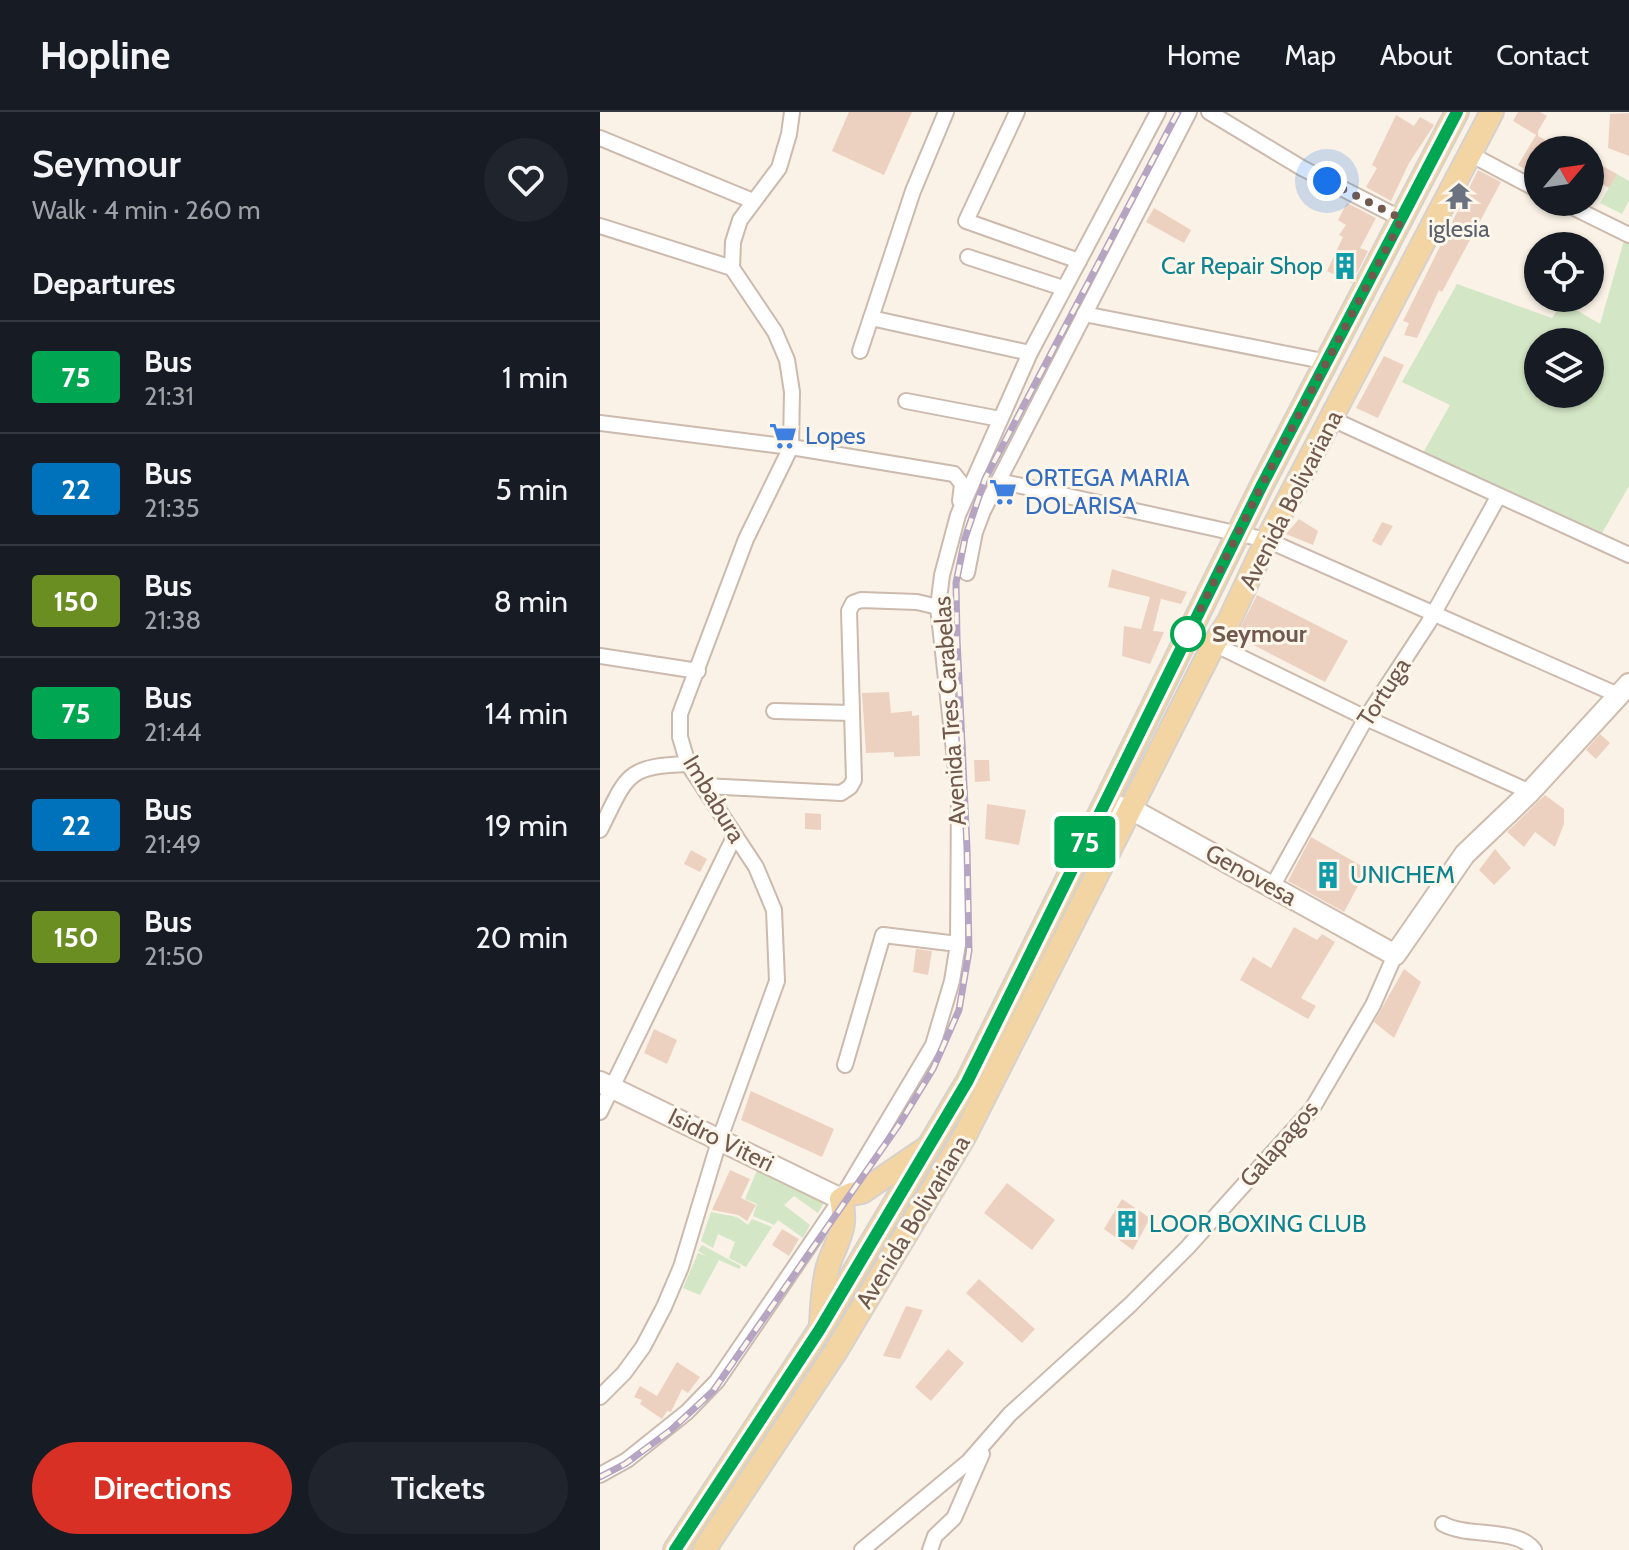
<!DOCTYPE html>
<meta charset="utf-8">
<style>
:root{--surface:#171b24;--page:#20242c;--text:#f1f3f6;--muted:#9ea1a6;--line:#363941;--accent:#d93025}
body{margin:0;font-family:Cabin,sans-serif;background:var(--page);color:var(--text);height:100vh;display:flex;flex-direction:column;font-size:30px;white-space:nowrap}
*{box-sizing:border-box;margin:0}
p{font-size:26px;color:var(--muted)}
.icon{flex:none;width:44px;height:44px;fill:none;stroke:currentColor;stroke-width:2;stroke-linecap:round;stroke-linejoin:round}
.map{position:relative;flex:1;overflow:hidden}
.drawer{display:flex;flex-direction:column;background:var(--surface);width:600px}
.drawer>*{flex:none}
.badge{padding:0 16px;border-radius:6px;font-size:28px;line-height:52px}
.needle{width:52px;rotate:61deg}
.tools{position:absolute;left:924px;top:24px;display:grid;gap:16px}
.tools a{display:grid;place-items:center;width:80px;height:80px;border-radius:50%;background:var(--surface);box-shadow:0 2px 6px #0004;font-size:40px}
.you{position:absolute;width:40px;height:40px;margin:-20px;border:6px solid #fff;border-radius:50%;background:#1a73e8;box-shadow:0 0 0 12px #1a73e833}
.map>.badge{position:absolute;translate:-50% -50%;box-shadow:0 0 0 4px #fff}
h2{padding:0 32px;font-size:30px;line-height:72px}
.round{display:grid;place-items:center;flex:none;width:84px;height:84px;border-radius:42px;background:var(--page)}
.headline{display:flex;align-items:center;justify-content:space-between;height:136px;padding:0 32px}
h1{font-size:38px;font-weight:600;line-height:60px}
.button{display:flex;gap:16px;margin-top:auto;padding:16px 32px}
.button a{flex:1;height:92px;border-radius:48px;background:var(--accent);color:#fff;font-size:32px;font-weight:600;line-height:92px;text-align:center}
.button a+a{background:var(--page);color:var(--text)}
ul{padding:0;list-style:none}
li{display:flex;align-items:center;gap:24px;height:112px;padding:0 32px;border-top:2px solid var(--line)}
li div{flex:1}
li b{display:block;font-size:30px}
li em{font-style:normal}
li .badge{min-width:88px;font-weight:700;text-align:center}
header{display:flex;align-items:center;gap:48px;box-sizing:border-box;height:112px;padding:0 40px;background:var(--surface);border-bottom:2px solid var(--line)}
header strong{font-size:38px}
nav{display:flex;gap:44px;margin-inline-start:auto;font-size:28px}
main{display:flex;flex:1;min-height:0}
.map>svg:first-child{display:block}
</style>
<header>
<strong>Hopline</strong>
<nav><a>Home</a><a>Map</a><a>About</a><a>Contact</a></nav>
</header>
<main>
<section class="drawer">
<div class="headline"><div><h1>Seymour</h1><p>Walk · 4 min · 260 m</p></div><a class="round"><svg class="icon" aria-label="heart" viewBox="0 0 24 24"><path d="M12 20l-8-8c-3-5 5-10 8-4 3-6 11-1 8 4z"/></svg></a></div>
<h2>Departures</h2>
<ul>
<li><span class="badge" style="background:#00a651;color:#fff">75</span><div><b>Bus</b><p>21:31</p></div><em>1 min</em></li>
<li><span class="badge" style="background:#0072bc;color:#fff">22</span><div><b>Bus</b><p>21:35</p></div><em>5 min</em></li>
<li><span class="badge" style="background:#6b8e23;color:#fff">150</span><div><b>Bus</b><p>21:38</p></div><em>8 min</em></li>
<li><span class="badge" style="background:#00a651;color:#fff">75</span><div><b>Bus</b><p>21:44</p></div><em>14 min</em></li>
<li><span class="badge" style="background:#0072bc;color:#fff">22</span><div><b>Bus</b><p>21:49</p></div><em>19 min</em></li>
<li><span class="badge" style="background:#6b8e23;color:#fff">150</span><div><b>Bus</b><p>21:50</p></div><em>20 min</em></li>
</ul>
<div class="button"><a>Directions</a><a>Tickets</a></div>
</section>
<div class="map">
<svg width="1029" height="1438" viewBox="0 0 1029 1438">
<rect width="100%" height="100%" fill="#faf2e6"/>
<!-- green -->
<g fill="#d3e6c5" fill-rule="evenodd">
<polygon points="1017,62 1029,69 1029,88 1022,102 1000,91"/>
<path d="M1026,122L1029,123V374L998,428L819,348L850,293L802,270L857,172L952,206L963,190L1000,212ZM938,230H990V282H938Z"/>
<polygon points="158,1056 225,1089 218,1101 194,1084 184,1093 210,1113 203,1126 178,1108 174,1113 153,1104 157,1092 145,1087"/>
<polygon points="111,1100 137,1105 148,1113 152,1107 172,1115 146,1155 129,1146 135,1130 118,1122 113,1136 101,1129"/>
<polygon points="102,1133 141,1154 139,1157 119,1148 100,1183 83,1176 98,1141 107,1144 98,1139"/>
</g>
<!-- building -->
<g fill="#edd1c0">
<polygon points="249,0 312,0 284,63 232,39"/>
<polygon points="918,0 940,0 947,4 938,19 938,24 964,38 938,38 938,65 918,53 936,23 913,9"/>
<polygon points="1029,1 1029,44 1008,36 1010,2"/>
<polygon points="796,3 814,14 820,5 834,13 809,51 791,89 766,75 777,56 772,53"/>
<polygon points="990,47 1017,62 1009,76 990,65"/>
<polygon points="878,58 901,70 842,180 839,178 817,226 804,223 809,211 803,209"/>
<polygon points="747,91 776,106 760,136 768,139 752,171 727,159 743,125 739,123 746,113 738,108"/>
<polygon points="554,96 591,118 584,131 546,110"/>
<polygon points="784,244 804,253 778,306 756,296"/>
<polygon points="699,407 718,419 713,433 686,422"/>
<polygon points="782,410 793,414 781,434 772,429"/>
<polygon points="512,457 587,480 581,492 561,487 553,519 564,520 550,552 522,544 524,514 541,517 550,485 508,475"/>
<polygon points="657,483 748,529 725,570 636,524"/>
<polygon points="289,580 291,601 312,599 312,604 319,603 320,644 294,645 294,640 266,641 262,581"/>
<polygon points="1000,622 1010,631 996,647 986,638"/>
<polygon points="374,648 389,648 390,669 375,670"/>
<polygon points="945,683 964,697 964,712 955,735 935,720 924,735 907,720"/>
<polygon points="387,692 426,698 419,733 385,727"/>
<polygon points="205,701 221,702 221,718 205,717"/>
<polygon points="711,725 767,757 744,800 688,769"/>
<polygon points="895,737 911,756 894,773 879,758"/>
<polygon points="91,738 107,747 100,760 84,752"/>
<polygon points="694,815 717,828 722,822 735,830 701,886 716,894 708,907 640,868 653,845 671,856"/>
<polygon points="316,837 332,839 328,863 313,860"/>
<polygon points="804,857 821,870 794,926 774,910"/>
<polygon points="54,917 77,928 67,952 44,941"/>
<polygon points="151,979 234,1017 222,1045 141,1008"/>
<polygon points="130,1058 150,1067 141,1086 156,1093 147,1109 138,1103 112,1098"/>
<polygon points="407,1071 455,1108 432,1138 384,1101"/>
<polygon points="522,1087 550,1106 533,1138 504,1117"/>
<polygon points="182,1117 199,1127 189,1144 172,1133"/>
<polygon points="379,1167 435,1217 422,1231 366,1181"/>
<polygon points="306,1194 323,1198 300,1247 283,1244"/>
<polygon points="348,1237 364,1251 331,1289 315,1275"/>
<polygon points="77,1250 100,1265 88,1281 82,1277 71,1300 67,1299 62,1307 40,1292 42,1288 34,1285 40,1274 57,1284"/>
</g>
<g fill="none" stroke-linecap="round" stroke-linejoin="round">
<!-- street casing -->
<g stroke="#cbbaad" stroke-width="18">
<g id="street">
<polyline points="346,0 313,79 271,206 430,241"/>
<polyline points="417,0 366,109 479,149"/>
<polyline points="609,0 702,56 802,107"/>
<polyline points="0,26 153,89"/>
<polyline points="870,42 938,78"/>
<polyline points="962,90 1029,123"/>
<polyline points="0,114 132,156"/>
<polyline points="368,145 463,176"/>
<polyline points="484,202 728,250"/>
<polyline points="260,239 271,206"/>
<polyline points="306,289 400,307"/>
<polyline points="732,307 1029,443"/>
<polyline points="0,311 191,335 354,362 362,372 360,389"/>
<polyline points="399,369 667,428 1018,583"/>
<polyline points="367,461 375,420 383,399 589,0"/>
<polyline points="614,532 766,606 930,680"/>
<polyline points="0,544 98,559"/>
<polyline points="174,599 252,601"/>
<polyline points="104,674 241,681 250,675 254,668 249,499 253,491 261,488 317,490 338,495"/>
<path d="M0,718C27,665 24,654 88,652"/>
<polyline points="672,775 766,606 829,510 898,385"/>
<polyline points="245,953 283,823 358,832"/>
<polyline points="0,1000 135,723"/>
<polyline points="0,1285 24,1261 43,1235 64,1195 81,1155 120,1026 177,869 174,798 156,755 88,652 80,625 80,602 146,427 191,335 192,280 187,248 175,220 132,156 133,130 140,108 179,56 189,22 192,0"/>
<polyline points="0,1363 27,1348 87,1300 117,1269 241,1087 333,933 352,869 358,832 359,684 338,495 342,463 358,403 430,241 558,0"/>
<path d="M843,1412C868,1426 918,1415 934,1438"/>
<polyline points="262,1438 368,1350 410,1302 530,1193 587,1136 712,997 773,893 795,843"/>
<polyline points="330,1438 335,1424 354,1406 382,1342"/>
</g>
</g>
<!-- secondary casing -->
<g stroke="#cfbcad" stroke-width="24">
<g id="secondary">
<polyline points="515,694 531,697 795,843 865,742 930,680 1029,572"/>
<polyline points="0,970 241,1087"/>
</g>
</g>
<!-- primary casing -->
<g stroke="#d7d1cd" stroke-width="26">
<g id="primary">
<path d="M221,1211C222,1192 223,1172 228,1154C237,1127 248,1118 241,1087L251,1082L262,1080L325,1037"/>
<polyline points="75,1438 220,1217 367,970 662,373 857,0"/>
<polyline points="104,1438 236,1239 364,1025 614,532 629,509 667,428 892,0"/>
</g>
</g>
<!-- street -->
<use href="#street" stroke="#fff" stroke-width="14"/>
<!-- secondary -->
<use href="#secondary" stroke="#fff" stroke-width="20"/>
<!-- primary -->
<use href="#primary" stroke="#f3d5a4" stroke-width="22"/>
<!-- rail casing -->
<g stroke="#b5a5c3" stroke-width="7">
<polyline id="rail" points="0,1365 25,1352 71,1318 113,1279 300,1011 333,957 359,898 369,839 367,736 357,527 356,471 365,426 385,367 578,0"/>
</g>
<!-- rail -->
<use href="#rail" stroke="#fdf6eb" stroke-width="4" stroke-dasharray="12" stroke-linecap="butt"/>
</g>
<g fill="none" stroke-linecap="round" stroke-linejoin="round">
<!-- line casing -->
<g stroke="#fff" stroke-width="18">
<polyline id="line" points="75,1438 220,1217 367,970 662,373 857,0"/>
</g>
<!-- line -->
<use href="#line" stroke="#00a651" stroke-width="12"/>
<!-- walk -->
<polyline stroke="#71594d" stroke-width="8" stroke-dasharray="0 14.4" points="588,522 662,373 802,107 727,69"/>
</g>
<!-- icons -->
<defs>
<g id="temple-bare" transform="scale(2.16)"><path d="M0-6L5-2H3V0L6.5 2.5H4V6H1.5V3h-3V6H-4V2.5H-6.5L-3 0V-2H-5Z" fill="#6b7280" stroke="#fdf6eb" stroke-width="2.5" paint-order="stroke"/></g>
<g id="building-bare" transform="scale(2.16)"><path d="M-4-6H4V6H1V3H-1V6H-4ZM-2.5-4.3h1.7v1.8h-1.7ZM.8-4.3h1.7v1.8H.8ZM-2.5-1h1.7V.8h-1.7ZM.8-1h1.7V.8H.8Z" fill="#0f9aa8" stroke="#fdf6eb" stroke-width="2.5" paint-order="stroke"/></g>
<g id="supermarket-bare" transform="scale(2.16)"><path d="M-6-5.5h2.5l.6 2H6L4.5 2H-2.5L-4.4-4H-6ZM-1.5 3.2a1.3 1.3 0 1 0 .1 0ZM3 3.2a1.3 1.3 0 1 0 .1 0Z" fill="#3f7fe0" stroke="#fdf6eb" stroke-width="2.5" paint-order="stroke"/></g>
</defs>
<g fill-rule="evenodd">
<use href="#temple-bare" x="859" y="84"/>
<use href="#building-bare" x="745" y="154"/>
<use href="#supermarket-bare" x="183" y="324"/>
<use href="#supermarket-bare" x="403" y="380"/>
<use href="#building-bare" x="728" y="763"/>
<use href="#building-bare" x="527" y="1112"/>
</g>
<!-- markers -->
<circle fill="#fff" stroke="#00a651" stroke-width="4" cx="588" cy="522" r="16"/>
<g text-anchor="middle" stroke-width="6" stroke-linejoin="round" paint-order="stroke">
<!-- worship labels -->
<g font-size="24" fill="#5b616d" stroke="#fdf6eb">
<text x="859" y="125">iglesia</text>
</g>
<!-- culture labels -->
<g font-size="24" fill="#0d838f" stroke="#fdf6eb" text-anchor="start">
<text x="723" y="162" text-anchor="end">Car Repair Shop</text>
<text x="750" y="771">UNICHEM</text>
<text x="549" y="1120">LOOR BOXING CLUB</text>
</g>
<!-- shop labels -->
<g font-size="24" fill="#366cbe" stroke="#fdf6eb" text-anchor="start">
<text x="205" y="332">Lopes</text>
<text x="425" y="374">ORTEGA MARIA<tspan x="425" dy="28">DOLARISA</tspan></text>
</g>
<!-- street labels -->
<g font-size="24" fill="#71594d" stroke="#fdf6eb">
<text transform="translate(691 388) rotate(-63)" y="8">Avenida Bolivariana</text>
<text transform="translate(784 580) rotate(-57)" y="8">Tortuga</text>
<text transform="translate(350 599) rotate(-94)" y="8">Avenida Tres Carabelas</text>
<text transform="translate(114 687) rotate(59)" y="8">Imbabura</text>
<text transform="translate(651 763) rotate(29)" y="8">Genovesa</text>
<text transform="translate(121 1028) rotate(26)" y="8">Isidro Viteri</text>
<text transform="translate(679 1032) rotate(-49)" y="8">Galapagos</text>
<text transform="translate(313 1110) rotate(-59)" y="8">Avenida Bolivariana</text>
</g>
<!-- stop labels -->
<g font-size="24" font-weight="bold" fill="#71594d" stroke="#fdf6eb" text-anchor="start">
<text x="612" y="530">Seymour</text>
</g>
</g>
</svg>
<div class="tools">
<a><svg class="needle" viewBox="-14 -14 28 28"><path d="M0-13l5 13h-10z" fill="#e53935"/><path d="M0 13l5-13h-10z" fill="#9ea1a6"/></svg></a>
<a><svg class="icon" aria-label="locate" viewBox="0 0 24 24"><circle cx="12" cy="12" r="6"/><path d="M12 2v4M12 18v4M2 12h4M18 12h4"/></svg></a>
<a><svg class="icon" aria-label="layers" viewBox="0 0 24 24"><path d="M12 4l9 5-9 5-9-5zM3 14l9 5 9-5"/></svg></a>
</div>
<div class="you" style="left:727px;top:69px"></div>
<b class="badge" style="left:485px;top:730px;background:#00a651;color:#fff">75</b>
</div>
</main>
